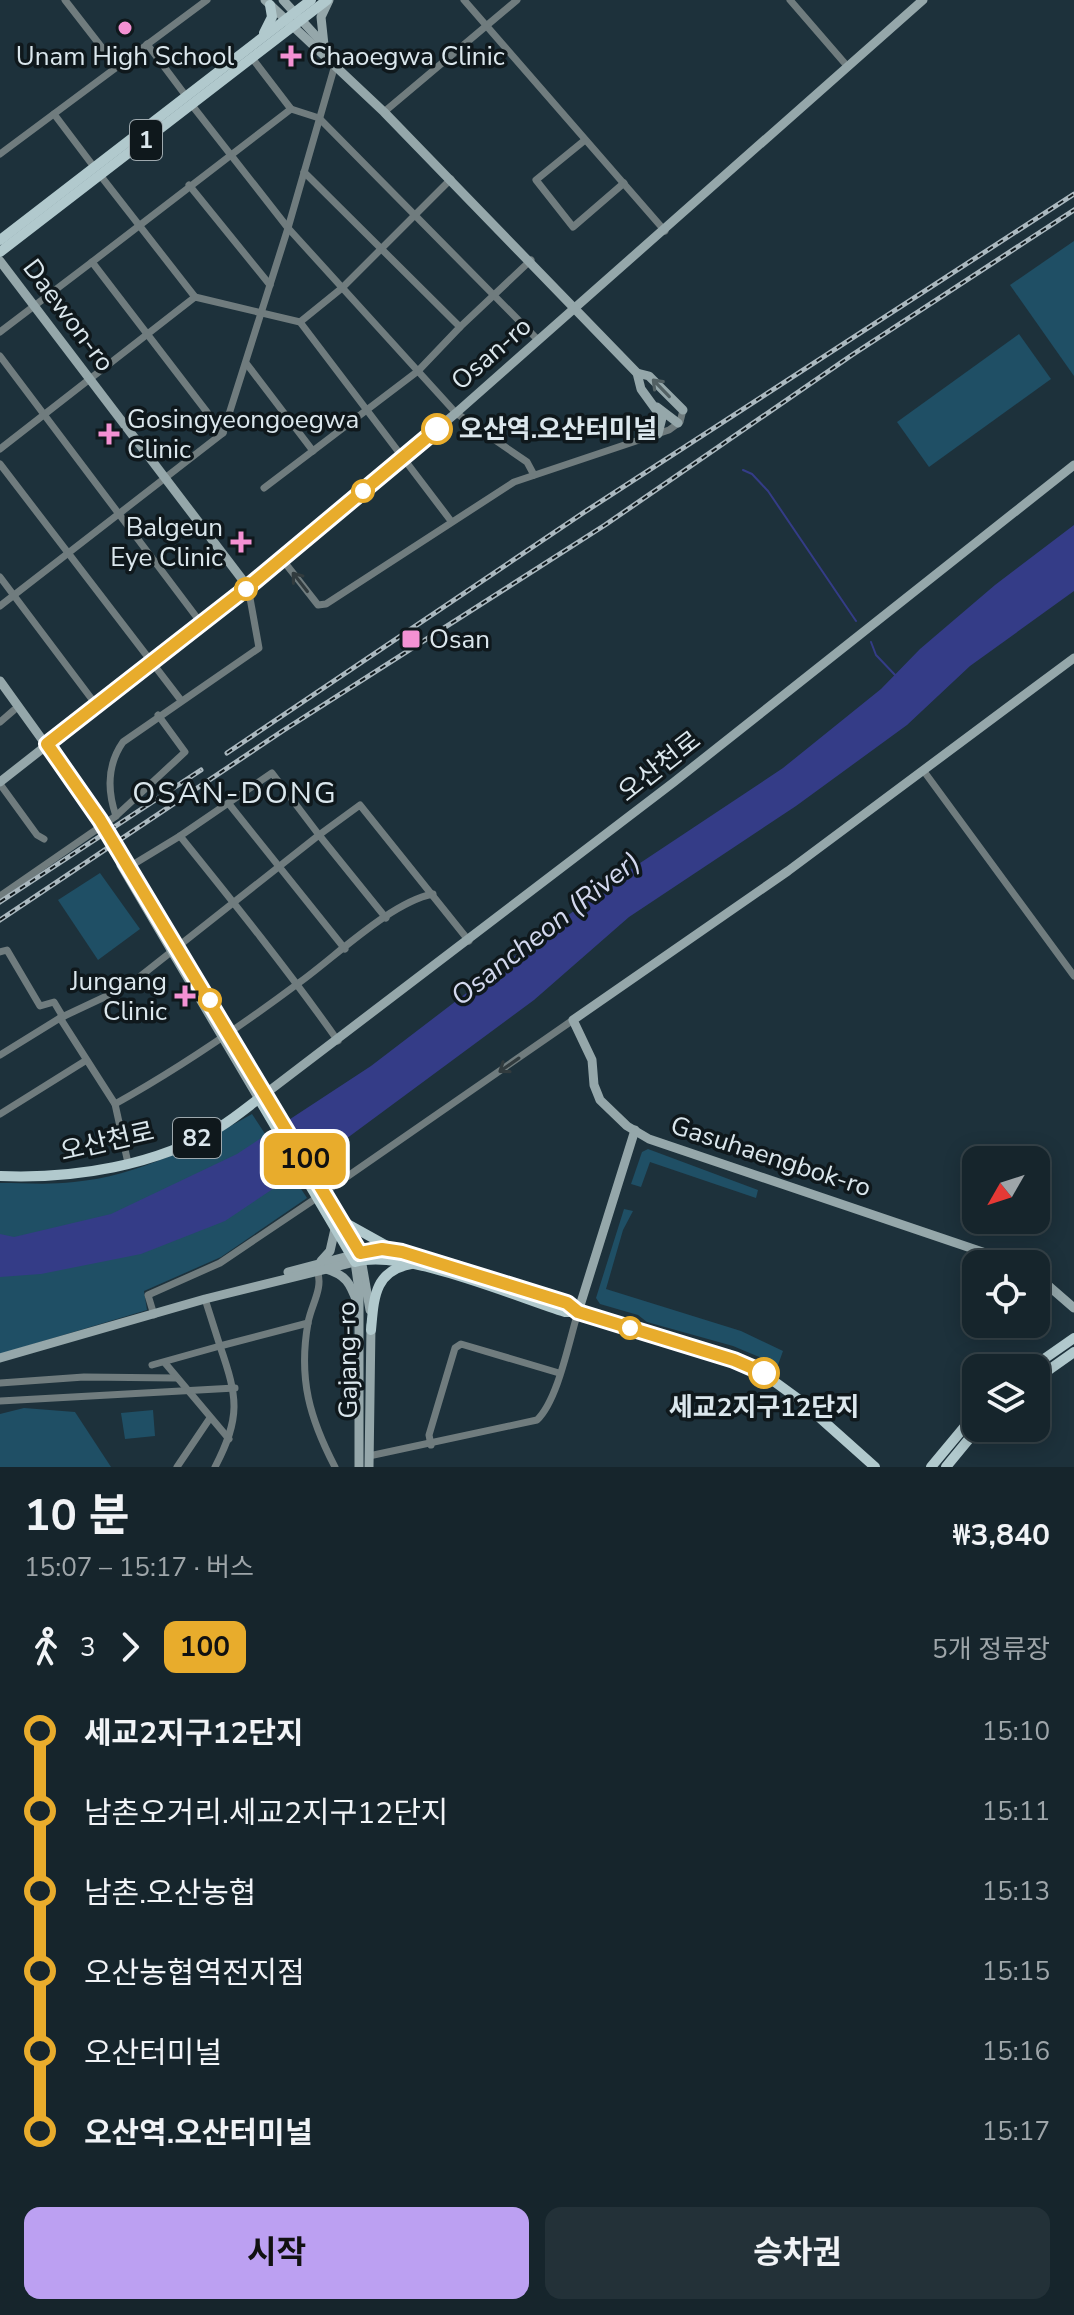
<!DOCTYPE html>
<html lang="ko">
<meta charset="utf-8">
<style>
:root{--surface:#16252c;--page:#233138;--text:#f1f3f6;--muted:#9ea5a9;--line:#354248;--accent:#bca0f2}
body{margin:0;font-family:"Nunito Sans","Noto Sans KR",sans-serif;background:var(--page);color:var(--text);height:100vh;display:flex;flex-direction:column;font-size:30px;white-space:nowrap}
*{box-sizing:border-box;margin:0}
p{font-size:26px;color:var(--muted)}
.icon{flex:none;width:44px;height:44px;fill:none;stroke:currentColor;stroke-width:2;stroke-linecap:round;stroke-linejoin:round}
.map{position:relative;height:1467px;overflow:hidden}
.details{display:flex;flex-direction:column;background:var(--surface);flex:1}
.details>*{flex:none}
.badge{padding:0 16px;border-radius:12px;font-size:28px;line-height:52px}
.needle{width:52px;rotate:231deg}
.fabs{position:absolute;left:962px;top:1146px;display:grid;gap:16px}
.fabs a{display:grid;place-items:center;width:88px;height:88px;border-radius:16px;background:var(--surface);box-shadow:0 4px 20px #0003,0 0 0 2px var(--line);font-size:40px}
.map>.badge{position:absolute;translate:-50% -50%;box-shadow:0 0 0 4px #fff}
.legs{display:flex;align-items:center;gap:12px;height:88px;padding:0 24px;font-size:26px}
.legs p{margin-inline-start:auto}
.head{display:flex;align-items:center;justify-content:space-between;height:136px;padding:0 24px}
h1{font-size:44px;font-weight:700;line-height:60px}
.primary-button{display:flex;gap:16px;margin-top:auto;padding:16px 24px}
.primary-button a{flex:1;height:92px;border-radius:16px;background:var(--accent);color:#111;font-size:32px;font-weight:700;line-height:92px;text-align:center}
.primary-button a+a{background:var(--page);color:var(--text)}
ul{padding:0 24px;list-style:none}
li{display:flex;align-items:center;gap:28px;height:80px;font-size:30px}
li i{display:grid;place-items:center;width:12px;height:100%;margin:0 10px;background:currentColor}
li i::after{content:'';width:20px;height:20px;margin:-10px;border:6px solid;border-radius:50%;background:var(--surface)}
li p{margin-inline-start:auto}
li:first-child i{background:linear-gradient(#0000 50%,currentColor 0)}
li:last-child i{background:linear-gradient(currentColor 50%,#0000 0)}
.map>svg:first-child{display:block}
</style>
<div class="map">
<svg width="1074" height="1467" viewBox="0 0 1074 1467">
<rect width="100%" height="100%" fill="#1d313b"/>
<!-- green -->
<g fill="#1f4f65">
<polygon points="1074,241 1074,376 1010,285"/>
<polygon points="1019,334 1051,379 929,467 897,422"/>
<polygon points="100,873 140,929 98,960 58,900"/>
<path d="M252,1114L307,1198L221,1257L144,1291L147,1310L0,1354V1183C24,1183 50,1185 74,1182C138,1176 198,1145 252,1114Z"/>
<polygon points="648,1149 758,1190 756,1198 650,1162 641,1187 631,1184 642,1152"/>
<polygon points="624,1209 633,1211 623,1230 606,1289 741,1331 783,1351 778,1365 733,1346 647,1322 638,1315 600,1304 596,1298"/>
<polygon points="24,1408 75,1412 111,1467 0,1467 0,1414"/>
<polygon points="153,1410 155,1436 125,1439 121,1413"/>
</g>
<!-- water -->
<polygon fill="#343c87" points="1074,525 1074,591 970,666 907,725 796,806 629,917 534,1000 331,1150 225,1221 141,1254 41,1274 0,1277 0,1234 14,1237 111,1214 237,1154 371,1066 613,881 783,768 881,689 920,649 995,585"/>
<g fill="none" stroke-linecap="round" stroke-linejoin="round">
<!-- stream -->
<g stroke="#343c87" stroke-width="2">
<polyline points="743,470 752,474 768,491 856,621"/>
<polyline points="871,642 876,655 896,676"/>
</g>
<!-- secondary-tunnel -->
<polyline stroke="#3a4c56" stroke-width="9" stroke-dasharray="9 4.5" stroke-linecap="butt" points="100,820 120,853"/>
<!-- street -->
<g stroke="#707c7e" stroke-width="7">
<polyline points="65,0 117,67"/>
<polyline points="464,0 665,231"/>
<polyline points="790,0 848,67"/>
<polyline points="147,44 186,96"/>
<polyline points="252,58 291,109 319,118 538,340"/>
<polyline points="191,104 288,228 456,413 527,462 534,475"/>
<polyline points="384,112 517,0"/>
<polyline points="54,114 94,167"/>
<polyline points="585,140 536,180 573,227 624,183"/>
<polyline points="0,154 207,0"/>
<polyline points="100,175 195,297"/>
<polyline points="189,185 270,285"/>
<polyline points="92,262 291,109"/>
<polyline points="300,322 342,288 451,179"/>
<polyline points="460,327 531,260"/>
<polyline points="0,332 92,262 223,433"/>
<polyline points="0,356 201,623"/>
<polyline points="246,363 313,451"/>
<polyline points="0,449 195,297 300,322 451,521"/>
<polyline points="0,464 180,699"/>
<polyline points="264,488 418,371 460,327 304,172"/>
<polyline points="282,559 318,605 326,604 514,482 669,430 680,422 683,410"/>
<polyline points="0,577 97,706"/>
<polyline points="0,606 223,433 288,228 335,65"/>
<polyline points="0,722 14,710"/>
<polyline points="923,770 1074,976"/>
<polyline points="0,784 37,835 44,839"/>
<polyline points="229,804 345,949"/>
<polyline points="116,816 185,752 158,715"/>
<polyline points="129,867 180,836"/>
<path d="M0,896L116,816C107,790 107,765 123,742L259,648L248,587"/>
<polyline points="386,918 319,835 360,805 469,941"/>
<polyline points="0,952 7,950 40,1006 54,1002 63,1017"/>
<polyline points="60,1018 115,1104 128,1163"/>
<path d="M0,1055L60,1018L128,986L319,835L272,773L180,836C234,903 288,970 338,1041"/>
<path d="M115,1104C180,1068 241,1026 300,982C335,957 391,902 433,894"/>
<polyline points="0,1114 85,1061"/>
<polyline points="325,1192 573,1020"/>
<path d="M317,1270C324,1288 311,1305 308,1323C298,1379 310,1419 335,1467"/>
<polyline points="205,1299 220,1346 308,1323"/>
<polyline points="154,1315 148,1295 220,1263 318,1197"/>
<polyline points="165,1363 229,1439"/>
<path d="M152,1365L220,1346C238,1398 241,1417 215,1467"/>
<polyline points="0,1383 84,1377 176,1378"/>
<polyline points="0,1401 235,1388"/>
<polyline points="431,1445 429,1435 455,1348 461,1344 559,1373"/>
<path d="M369,1456L537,1420C558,1400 569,1341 578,1312"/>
<polyline points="177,1467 210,1418"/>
</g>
<!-- secondary -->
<g stroke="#95a7aa" stroke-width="9">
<polyline points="265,0 384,112 637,373 641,389 662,418 658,434"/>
<polyline points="283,0 326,47 330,60"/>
<polyline points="324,45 321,17 329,0"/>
<polyline points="0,261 248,587"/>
<polyline points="637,373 649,376 683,410"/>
<polyline points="657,407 678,423"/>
<polyline points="0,681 100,820"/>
<polyline points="0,782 248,587 456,413 923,0"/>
<polyline points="120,853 265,1094 674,782 1074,465"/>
<polyline points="121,865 259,1099"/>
<polyline points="321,1261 330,1251 335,1229"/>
<polyline points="1018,1264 649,1139 627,1126 600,1100 594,1085 592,1060 573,1020 788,871 1074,658"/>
<path d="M326,1269C346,1275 350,1283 357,1302"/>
<polyline points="288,1272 360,1253 370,1310"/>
<polyline points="1036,1275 1074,1308"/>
<polyline points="578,1312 635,1130"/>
<polyline points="0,1358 205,1299 355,1262 359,1290 359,1467"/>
<polyline points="369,1467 371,1325"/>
</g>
<!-- primary -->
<g stroke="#b1c9cd" stroke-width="10">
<polyline points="264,33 272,17 270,5"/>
<polyline points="0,240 311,0"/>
<polyline points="0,252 327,0"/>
<path d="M259,1099L355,1262C403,1248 514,1296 565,1312H578L734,1360L764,1374L801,1401L875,1467"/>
<path d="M0,1176C74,1179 156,1166 220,1127C236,1117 250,1105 265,1094L360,1253L382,1249L402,1252L567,1303L578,1312"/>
<polyline points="344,1222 389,1247"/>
<path d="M371,1330C374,1298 374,1271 411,1264"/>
<polyline points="1031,1368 1074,1338"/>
<polyline points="1036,1379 1074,1352"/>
<polyline points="931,1467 976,1413"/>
<polyline points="946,1467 978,1428"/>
</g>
<!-- rail casing -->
<g stroke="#aab8bf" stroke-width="5">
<g id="rail">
<polyline points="227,753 583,513 1074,194"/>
<polyline points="0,902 201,770"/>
<polyline points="0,920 284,730 605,525 852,355 1074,210"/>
</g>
</g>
<!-- rail -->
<use href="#rail" stroke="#0f181c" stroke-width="2" stroke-dasharray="6" stroke-linecap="butt"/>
</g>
<!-- one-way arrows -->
<defs><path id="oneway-shaft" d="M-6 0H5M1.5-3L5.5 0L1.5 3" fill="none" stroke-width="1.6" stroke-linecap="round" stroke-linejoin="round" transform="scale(2)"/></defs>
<use stroke="#526063" href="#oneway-shaft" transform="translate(661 388) rotate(-134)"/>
<g stroke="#313b3e">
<use href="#oneway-shaft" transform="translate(300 582) rotate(-128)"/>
<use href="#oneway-shaft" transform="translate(509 1065) rotate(145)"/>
</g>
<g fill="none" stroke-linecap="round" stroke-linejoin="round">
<!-- line-1 casing -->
<g stroke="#fff" stroke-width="18">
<polyline id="line-1" points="437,429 248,587 47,744 100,820 360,1253 382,1249 402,1252 567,1303 578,1312 734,1360 764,1373"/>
</g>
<!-- line-1 -->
<use href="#line-1" stroke="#e8ac2c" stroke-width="12"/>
</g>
<!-- markers -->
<g fill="#f491d3" stroke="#0f181c" stroke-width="3">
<circle cx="125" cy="28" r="8"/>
<path d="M287 44h8v8h8v8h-8v8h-8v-8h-8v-8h8z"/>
<path d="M105 422h8v8h8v8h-8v8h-8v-8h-8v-8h8z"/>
<path d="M237 530h8v8h8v8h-8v8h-8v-8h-8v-8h8z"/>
<rect x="401" y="629" width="20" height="20" rx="4"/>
<path d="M181 984h8v8h8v8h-8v8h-8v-8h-8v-8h8z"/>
</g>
<g fill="#fff" stroke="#e8ac2c" stroke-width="4">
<circle cx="437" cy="429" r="14"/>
<circle cx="363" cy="491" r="10"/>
<circle cx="246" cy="589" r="10"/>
<circle cx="210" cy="1000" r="10"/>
<circle cx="630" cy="1328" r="10"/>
<circle cx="764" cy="1373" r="14"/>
</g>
<g text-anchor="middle" stroke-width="7" stroke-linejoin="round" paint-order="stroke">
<!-- shield labels -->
<g fill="#0f181c" stroke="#9ea9ae" stroke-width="2">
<rect x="130" y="120" width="32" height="40" rx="6"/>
<rect x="173" y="1118" width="48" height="40" rx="6"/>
</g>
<g font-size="24" font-weight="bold" fill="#dbe7ed">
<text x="146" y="148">1</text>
<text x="197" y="1146">82</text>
</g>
<!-- poi labels -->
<g font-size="26" fill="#dbe7ed" stroke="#0f181c" text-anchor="start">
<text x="125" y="65" text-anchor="middle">Unam High School</text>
<text x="309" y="65">Chaoegwa Clinic</text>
<text x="127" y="428">Gosingyeongoegwa<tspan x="127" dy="30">Clinic</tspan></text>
<text x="223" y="536" text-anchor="end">Balgeun<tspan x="223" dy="30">Eye Clinic</tspan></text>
<text x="429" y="648">Osan</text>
<text x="167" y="990" text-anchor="end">Jungang<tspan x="167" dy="30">Clinic</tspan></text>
</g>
<!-- street labels -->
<g font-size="26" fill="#dbe7ed" stroke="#0f181c">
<text transform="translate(69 315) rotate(53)" y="9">Daewon-ro</text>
<text transform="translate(491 353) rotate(-41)" y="9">Osan-ro</text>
<text transform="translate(659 766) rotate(-38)" y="9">오산천로</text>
<text transform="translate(107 1141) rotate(-13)" y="9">오산천로</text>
<text transform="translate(771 1156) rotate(18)" y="9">Gasuhaengbok-ro</text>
<text transform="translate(347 1360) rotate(-91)" y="9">Gajang-ro</text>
</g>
<!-- stop labels -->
<g font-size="26" font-weight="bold" fill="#dbe7ed" stroke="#0f181c" text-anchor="start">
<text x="459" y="438">오산역.오산터미널</text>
<text x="764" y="1416" text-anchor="middle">세교2지구12단지</text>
</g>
<!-- water labels -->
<g font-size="28" font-style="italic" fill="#d3d8ee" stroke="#0f181c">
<text transform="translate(545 928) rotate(-38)" y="10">Osancheon (River)</text>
</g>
<!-- quarter labels -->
<g font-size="30" letter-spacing="2" fill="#dbe7ed" stroke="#0f181c">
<text x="235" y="803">OSAN-DONG</text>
</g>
</g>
</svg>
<div class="fabs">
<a><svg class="needle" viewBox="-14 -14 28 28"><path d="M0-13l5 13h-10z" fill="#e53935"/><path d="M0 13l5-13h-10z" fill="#9ea5a9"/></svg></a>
<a><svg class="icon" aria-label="locate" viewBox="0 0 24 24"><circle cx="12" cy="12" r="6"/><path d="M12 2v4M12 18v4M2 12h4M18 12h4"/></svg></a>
<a><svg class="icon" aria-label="layers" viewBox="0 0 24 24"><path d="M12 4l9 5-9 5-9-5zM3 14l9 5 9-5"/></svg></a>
</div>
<b class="badge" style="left:305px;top:1159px;background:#e8ac2c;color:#111">100</b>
</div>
<section class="details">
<div class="head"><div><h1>10 분</h1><p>15:07 – 15:17 · 버스</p></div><b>₩3,840</b></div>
<div class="legs"><svg class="icon" aria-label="walk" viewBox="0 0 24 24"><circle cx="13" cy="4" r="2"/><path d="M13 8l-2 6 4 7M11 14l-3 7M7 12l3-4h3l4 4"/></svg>3<svg class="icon" aria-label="forward" viewBox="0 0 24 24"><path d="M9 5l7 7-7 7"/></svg><b class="badge" style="background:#e8ac2c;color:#111">100</b><p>5개 정류장</p></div>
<ul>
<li><i style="color:#e8ac2c"></i><b>세교2지구12단지</b><p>15:10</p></li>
<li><i style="color:#e8ac2c"></i><span>남촌오거리.세교2지구12단지</span><p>15:11</p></li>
<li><i style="color:#e8ac2c"></i><span>남촌.오산농협</span><p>15:13</p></li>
<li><i style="color:#e8ac2c"></i><span>오산농협역전지점</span><p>15:15</p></li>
<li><i style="color:#e8ac2c"></i><span>오산터미널</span><p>15:16</p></li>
<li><i style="color:#e8ac2c"></i><b>오산역.오산터미널</b><p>15:17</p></li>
</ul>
<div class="primary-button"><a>시작</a><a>승차권</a></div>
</section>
